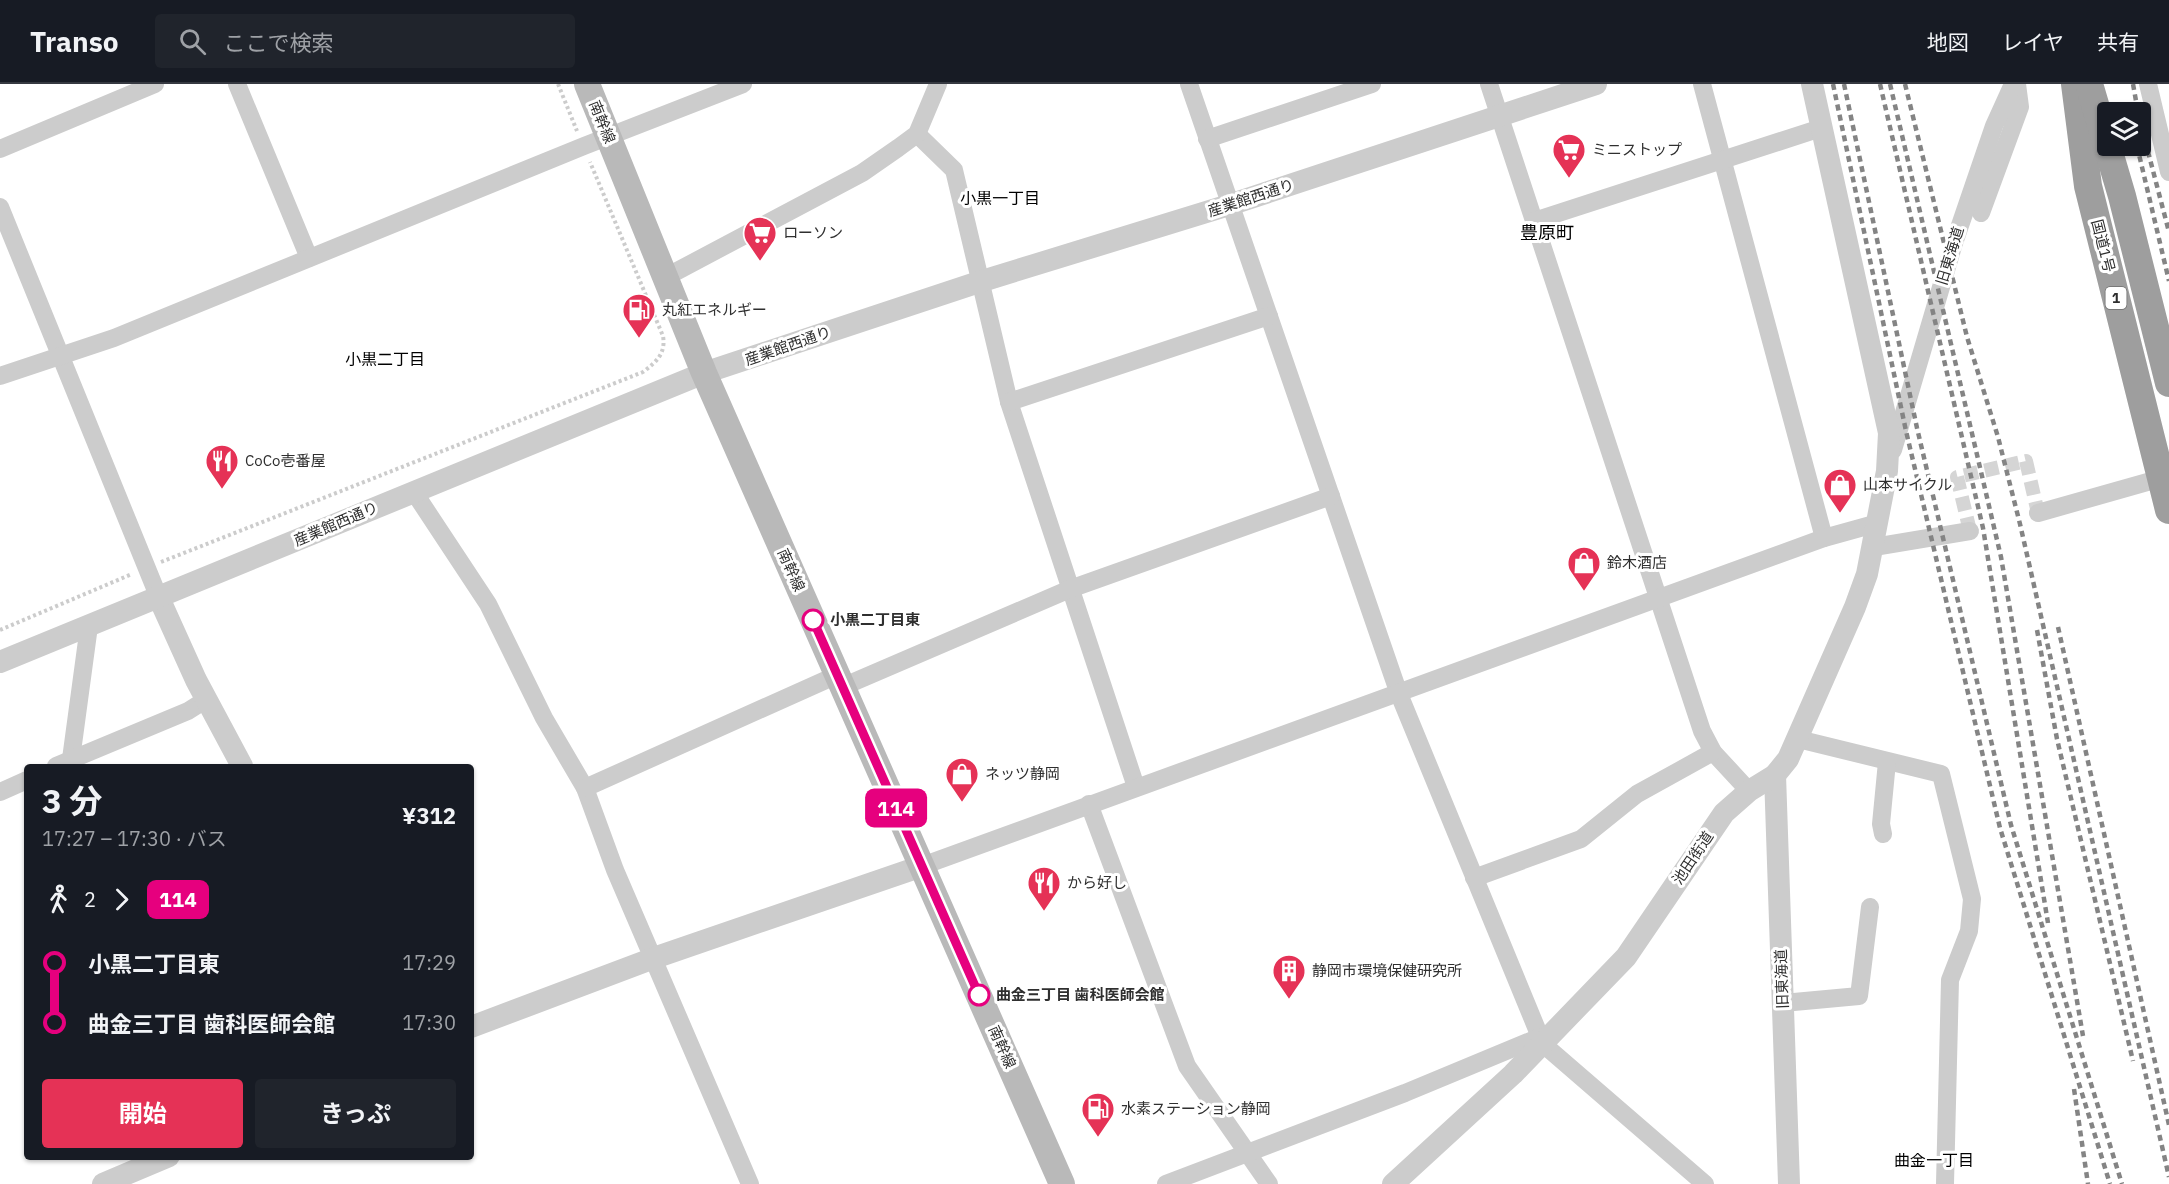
<!DOCTYPE html>
<html lang="ja">
<meta charset="utf-8">
<style>
:root{--surface:#171b24;--page:#20242c;--text:#f1f3f6;--muted:#9ea1a6;--line:#363941;--accent:#e53256}
body{margin:0;font-family:"IBM Plex Sans","Noto Sans JP",sans-serif;background:var(--page);color:var(--text);height:100vh;display:flex;flex-direction:column;font-size:22px;white-space:nowrap}
*{box-sizing:border-box;margin:0}
p{font-size:20px;color:var(--muted)}
.icon{flex:none;width:33px;height:33px;fill:none;stroke:currentColor;stroke-width:2;stroke-linecap:round;stroke-linejoin:round}
.map{position:relative;flex:1;overflow:hidden}
.side{position:absolute;left:24px;top:680px;width:450px;height:396px;display:flex;flex-direction:column;background:var(--surface);border-radius:6px;box-shadow:0 2px 4px #0004}
.side>*{flex:none}
.badge{padding:0 12px;border-radius:9px;font-size:21px;line-height:39px}
.controls{position:absolute;left:2097px;top:18px;display:grid;gap:12px}
.controls a{display:grid;place-items:center;width:54px;height:54px;border-radius:6px;background:var(--surface);box-shadow:0 2px 4px #0004;font-size:30px}
.map>.badge{position:absolute;translate:-50% -50%;box-shadow:0 0 0 3px #fff}
.legs{display:flex;align-items:center;gap:9px;height:66px;padding:0 18px;font-size:20px}
.legs p{margin-inline-start:auto}
.summary{display:flex;align-items:center;justify-content:space-between;height:102px;padding:0 18px}
h1{font-size:33px;font-weight:700;line-height:45px}
.button{display:flex;gap:12px;margin-top:auto;padding:12px 18px}
.button a{flex:1;height:69px;border-radius:6px;background:var(--accent);color:#fff;font-size:24px;font-weight:700;line-height:69px;text-align:center}
.button a+a{background:var(--page);color:var(--text)}
ul{padding:0 18px;list-style:none}
li{display:flex;align-items:center;gap:21px;height:60px;font-size:22px}
li i{display:grid;place-items:center;width:9px;height:100%;margin:0 8px;background:currentColor}
li i::after{content:'';width:15px;height:15px;margin:-8px;border:4px solid;border-radius:50%;background:var(--surface)}
li p{margin-inline-start:auto}
li:first-child i{background:linear-gradient(#0000 50%,currentColor 0)}
li:last-child i{background:linear-gradient(currentColor 50%,#0000 0)}
header{display:flex;align-items:center;gap:36px;box-sizing:border-box;height:84px;padding:0 30px;background:var(--surface);border-bottom:2px solid var(--line)}
header strong{font-size:28px}
nav{display:flex;gap:33px;margin-inline-start:auto;font-size:21px}
.search{width:420px;height:54px;background:var(--page);display:flex;align-items:center;gap:15px;box-sizing:border-box;padding:0 21px;border-radius:6px;color:var(--muted);font-size:22px}
.map>svg:first-child{display:block}
</style>
<header>
<strong>Transo</strong>
<div class="search"><svg class="icon" aria-label="search" viewBox="0 0 24 24"><circle cx="10" cy="10" r="6"/><path d="M15 15l6 6"/></svg>ここで検索</div>
<nav><a>地図</a><a>レイヤ</a><a>共有</a></nav>
</header>
<div class="map">
<svg width="2169" height="1100" viewBox="0 0 2169 1100">
<rect width="100%" height="100%" fill="#fff"/>
<g fill="none" stroke-linecap="round" stroke-linejoin="round">
<!-- pedestrian-tunnel -->
<polyline stroke="#d5d5d5" stroke-width="14" stroke-dasharray="14 7" stroke-linecap="butt" points="1970,447 1957,393 2026,377 2038,429"/>
<!-- path -->
<g stroke="#ccc" stroke-width="4" stroke-dasharray="3 3" stroke-linecap="butt">
<polyline points="558,0 577,47"/>
<path d="M161,478L643,288C656,278 666,270 663,252L590,78"/>
<polyline points="0,546 132,490"/>
</g>
<!-- minor -->
<g stroke="#ccc" stroke-width="18">
<polyline points="237,0 309,174"/>
<polyline points="1189,0 1399,610 1543,960 1705,1100"/>
<polyline points="1489,0 1702,647 1713,668 1749,707"/>
<polyline points="1702,0 1824,454"/>
<polyline points="2148,0 2169,88"/>
<polyline points="917,50 954,86 1009,318 1136,703"/>
<polyline points="1207,55 1372,0"/>
<polyline points="0,65 155,0"/>
<polyline points="0,123 159,514"/>
<polyline points="1981,129 2020,23 2017,0"/>
<polyline points="1534,137 1821,44"/>
<polyline points="664,194 862,89 898,64 917,50 938,0"/>
<polyline points="0,292 114,254 584,62 743,0"/>
<polyline points="1009,318 1269,232"/>
<polyline points="1893,366 1954,159 1994,42 2013,0"/>
<polyline points="414,408 488,520 544,634 585,704 615,786 750,1100"/>
<polyline points="2038,429 2169,392"/>
<polyline points="1874,463 1970,447"/>
<polyline points="842,603 1070,505 1331,412"/>
<polyline points="1798,655 1941,690 1972,815 1969,847 1950,896 1945,1100"/>
<polyline points="71,675 89,542"/>
<polyline points="56,682 188,627 207,615"/>
<polyline points="585,704 837,591"/>
<polyline points="0,708 27,696"/>
<polyline points="1089,720 1187,982 1269,1100"/>
<polyline points="1883,750 1881,740 1887,678"/>
<polyline points="922,782 1824,454 1878,439"/>
<polyline points="1474,794 1581,755 1637,710 1713,668"/>
<polyline points="1783,919 1859,912 1870,823"/>
<polyline points="1166,1100 1405,1009 1540,953"/>
</g>
<!-- tertiary -->
<g stroke="#ccc" stroke-width="22">
<polyline points="159,514 196,596 242,682"/>
<polyline points="0,578 704,289 979,198 1229,121 1596,0"/>
<polyline points="1775,691 1789,1100"/>
<polyline points="471,943 654,874 922,782"/>
<polyline points="103,1100 169,1072"/>
<polyline points="1393,1100 1513,990 1626,873 1724,729 1749,707 1775,691 1788,675 1855,523 1867,490 1887,387 1889,349 1812,0"/>
</g>
<!-- secondary -->
<polyline stroke="#b9b9b9" stroke-width="26" points="587,0 704,289 1062,1100"/>
<!-- trunk -->
<g stroke="#9e9e9e" stroke-width="28">
<polyline points="2075,0 2088,102 2169,426"/>
<polyline points="2089,0 2122,112 2169,299"/>
</g>
<!-- rail -->
<g stroke="#848484" stroke-width="4.5" stroke-dasharray="6 4.5" stroke-linecap="butt">
<polyline points="1833,0 1906,347 2000,744 2110,1100"/>
<polyline points="1844,0 1917,344 2011,741 2122,1100"/>
<polyline points="1880,0 1983,444 2048,839"/>
<polyline points="1890,0 2001,473 2083,952"/>
<polyline points="1905,0 1967,253 1998,353 2020,440 2169,1093"/>
<polyline points="2133,0 2138,28"/>
<polyline points="2140,37 2169,148"/>
<polyline points="2137,62 2169,197"/>
<polyline points="2058,543 2169,1041"/>
<polyline points="2037,546 2057,655 2133,977"/>
<polyline points="2074,1005 2088,1100"/>
</g>
</g>
<g fill="none" stroke-linecap="round" stroke-linejoin="round">
<!-- line-1 casing -->
<g stroke="#fff" stroke-width="14">
<polyline id="line-1" points="813,536 979,911"/>
</g>
<!-- line-1 -->
<use href="#line-1" stroke="#e6007e" stroke-width="9"/>
</g>
<!-- icons -->
<defs>
<g id="supermarket-pin" transform="scale(1.725)"><path d="M0 17L-7.5 6A9.5 9.5 0 1 1 7.5 6Z" fill="#e53256" stroke="#fff"/><path d="M-6-5.5h2.5l.6 2H6L4.5 2H-2.5L-4.4-4H-6ZM-1.5 3.2a1.3 1.3 0 1 0 .1 0ZM3 3.2a1.3 1.3 0 1 0 .1 0Z" fill="#fff"/></g>
<g id="fuel-pin" transform="scale(1.725)"><path d="M0 17L-7.5 6A9.5 9.5 0 1 1 7.5 6Z" fill="#e53256" stroke="#fff"/><path d="M-5.5-6h7V0h2V4h1.3V-2.5L3-4.5l.8-.8L6-3V5H2.5V1h-1V6h-7ZM-4.2-4.7v3.2H.2V-4.7Z" fill="#fff"/></g>
<g id="restaurant-pin" transform="scale(1.725)"><path d="M0 17L-7.5 6A9.5 9.5 0 1 1 7.5 6Z" fill="#e53256" stroke="#fff"/><path d="M-5-6h1v4h1v-4h1v4h1v-4h1v5L-1.5 .5V6h-2V.5L-5-1ZM5-6V6H3V1.5H1.5Q1.5-4 5-6Z" fill="#fff"/></g>
<g id="shop-pin" transform="scale(1.725)"><path d="M0 17L-7.5 6A9.5 9.5 0 1 1 7.5 6Z" fill="#e53256" stroke="#fff"/><path d="M-5-2.5h2.3a2.7 3.5 0 0 1 5.4 0H5L5.5 6h-11ZM-1.5-2.5h3a1.5 2.3 0 0 0-3 0Z" fill="#fff"/></g>
<g id="building-pin" transform="scale(1.725)"><path d="M0 17L-7.5 6A9.5 9.5 0 1 1 7.5 6Z" fill="#e53256" stroke="#fff"/><path d="M-4-6H4V6H1V3H-1V6H-4ZM-2.5-4.3h1.7v1.8h-1.7ZM.8-4.3h1.7v1.8H.8ZM-2.5-1h1.7V.8h-1.7ZM.8-1h1.7V.8H.8Z" fill="#fff"/></g>
</defs>
<g fill-rule="evenodd">
<use href="#supermarket-pin" x="1569" y="66"/>
<use href="#supermarket-pin" x="760" y="149"/>
<use href="#fuel-pin" x="639" y="226"/>
<use href="#restaurant-pin" x="222" y="377"/>
<use href="#shop-pin" x="1840" y="401"/>
<use href="#shop-pin" x="1584" y="479"/>
<use href="#shop-pin" x="962" y="690"/>
<use href="#restaurant-pin" x="1044" y="799"/>
<use href="#building-pin" x="1289" y="887"/>
<use href="#fuel-pin" x="1098" y="1025"/>
</g>
<!-- markers -->
<g fill="#fff" stroke="#e6007e" stroke-width="3">
<circle cx="813" cy="536" r="10"/>
<circle cx="979" cy="911" r="10"/>
</g>
<g text-anchor="middle" stroke-width="6" stroke-linejoin="round" paint-order="stroke">
<!-- shield labels -->
<rect fill="#fff" stroke="#6d6d6d" stroke-width="1.5" x="2105.5" y="203" width="21" height="22" rx="4.5"/>
<g font-size="14" font-weight="bold" fill="#2f2f2f">
<text x="2116" y="219">1</text>
</g>
<!-- street labels -->
<g font-size="15" fill="#2f2f2f" stroke="#fff">
<text transform="translate(602 38) rotate(68)" y="5">南幹線</text>
<text transform="translate(1251 114) rotate(-18)" y="5">産業館西通り</text>
<text transform="translate(2103 162) rotate(76)" y="5">国道1号</text>
<text transform="translate(1950 172) rotate(-73)" y="5">旧東海道</text>
<text transform="translate(788 262) rotate(-19)" y="5">産業館西通り</text>
<text transform="translate(336 440) rotate(-23)" y="5">産業館西通り</text>
<text transform="translate(791 486) rotate(66)" y="5">南幹線</text>
<text transform="translate(1693 774) rotate(-56)" y="5">池田街道</text>
<text transform="translate(1782 895) rotate(-92)" y="5">旧東海道</text>
<text transform="translate(1002 963) rotate(66)" y="5">南幹線</text>
</g>
<!-- poi labels -->
<g font-size="15" fill="#2f2f2f" stroke="#fff" text-anchor="start">
<text x="1592" y="71">ミニストップ</text>
<text x="783" y="154">ローソン</text>
<text x="662" y="231">丸紅エネルギー</text>
<text x="245" y="382">CoCo壱番屋</text>
<text x="1863" y="406">山本サイクル</text>
<text x="1607" y="484">鈴木酒店</text>
<text x="985" y="695">ネッツ静岡</text>
<text x="1067" y="804">から好し</text>
<text x="1312" y="892">静岡市環境保健研究所</text>
<text x="1121" y="1030">水素ステーション静岡</text>
</g>
<!-- stop labels -->
<g font-size="15" font-weight="bold" fill="#2f2f2f" stroke="#fff" text-anchor="start">
<text x="830" y="541">小黒二丁目東</text>
<text x="996" y="916">曲金三丁目 歯科医師会館</text>
</g>
<!-- neighbourhood labels -->
<g font-size="16" fill="#000" stroke="#fff">
<text x="1000" y="120">小黒一丁目</text>
<text x="385" y="281">小黒二丁目</text>
<text x="1934" y="1082">曲金一丁目</text>
</g>
<!-- quarter labels -->
<g font-size="18" fill="#000" stroke="#fff">
<text x="1547" y="155">豊原町</text>
</g>
</g>
</svg>
<div class="controls">
<a><svg class="icon" aria-label="layers" viewBox="0 0 24 24"><path d="M12 4l9 5-9 5-9-5zM3 14l9 5 9-5"/></svg></a>
</div>
<b class="badge" style="left:896px;top:724px;background:#e6007e;color:#fff">114</b>
<section class="side">
<div class="summary"><div><h1>3 分</h1><p>17:27 – 17:30 · バス</p></div><b>¥312</b></div>
<div class="legs"><svg class="icon" aria-label="walk" viewBox="0 0 24 24"><circle cx="13" cy="4" r="2"/><path d="M13 8l-2 6 4 7M11 14l-3 7M7 12l3-4h3l4 4"/></svg>2<svg class="icon" aria-label="forward" viewBox="0 0 24 24"><path d="M9 5l7 7-7 7"/></svg><b class="badge" style="background:#e6007e;color:#fff">114</b></div>
<ul>
<li><i style="color:#e6007e"></i><b>小黒二丁目東</b><p>17:29</p></li>
<li><i style="color:#e6007e"></i><b>曲金三丁目 歯科医師会館</b><p>17:30</p></li>
</ul>
<div class="button"><a>開始</a><a>きっぷ</a></div>
</section>
</div>
